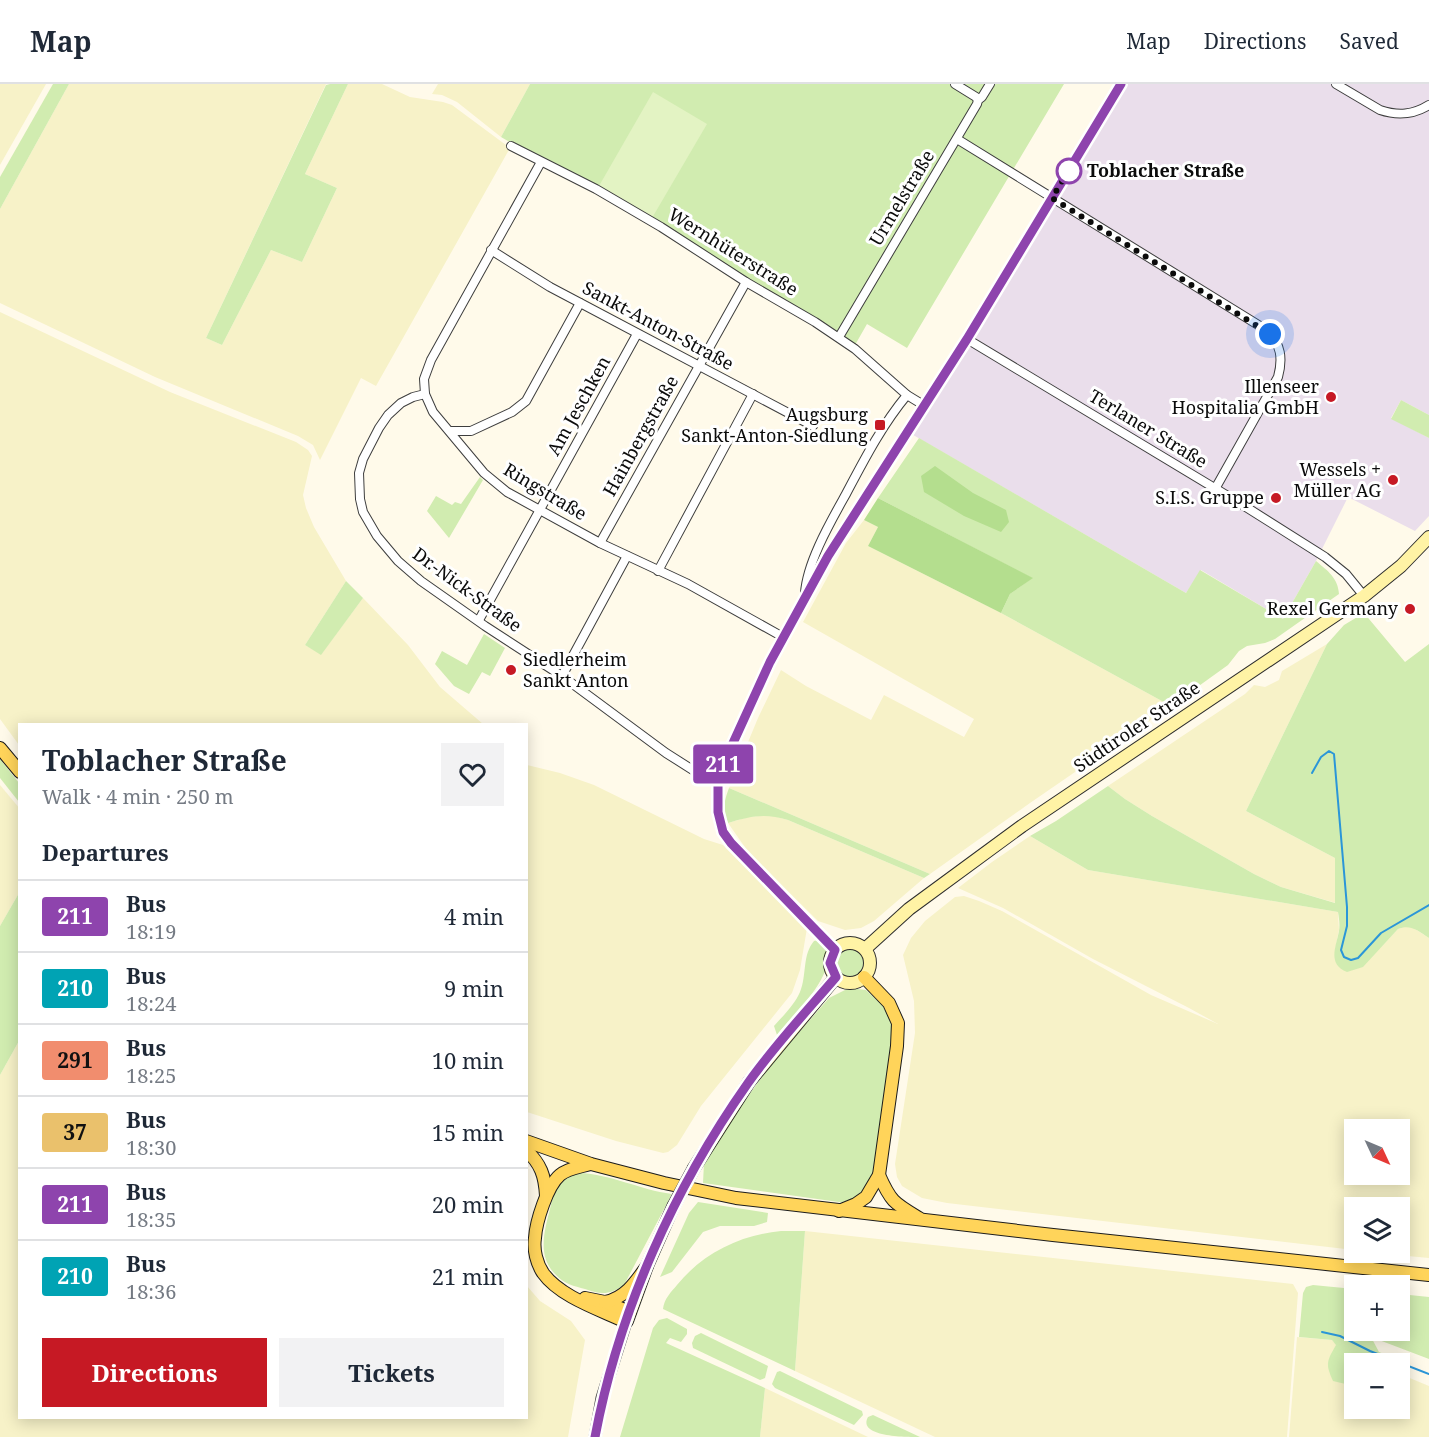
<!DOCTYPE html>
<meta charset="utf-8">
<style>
:root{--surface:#fff;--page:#f2f2f3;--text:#1f2937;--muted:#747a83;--line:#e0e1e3;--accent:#c61924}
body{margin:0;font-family:"Noto Serif",serif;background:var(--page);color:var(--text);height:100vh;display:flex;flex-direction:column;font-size:22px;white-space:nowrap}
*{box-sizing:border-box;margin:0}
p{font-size:20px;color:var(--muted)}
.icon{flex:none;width:33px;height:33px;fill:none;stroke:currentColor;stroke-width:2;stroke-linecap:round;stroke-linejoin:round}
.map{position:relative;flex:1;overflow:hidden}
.sheet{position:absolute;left:18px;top:639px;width:510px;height:696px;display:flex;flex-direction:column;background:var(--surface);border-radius:0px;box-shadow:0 3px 15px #0003}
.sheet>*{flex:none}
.badge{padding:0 12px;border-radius:4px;font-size:21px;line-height:39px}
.needle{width:39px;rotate:134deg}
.controls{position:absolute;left:1344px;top:1035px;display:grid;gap:12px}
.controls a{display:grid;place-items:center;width:66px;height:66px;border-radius:0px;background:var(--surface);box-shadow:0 3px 15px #0003;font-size:30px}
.you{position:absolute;width:30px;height:30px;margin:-15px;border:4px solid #fff;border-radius:50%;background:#1a73e8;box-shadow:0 0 0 9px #1a73e833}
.map>.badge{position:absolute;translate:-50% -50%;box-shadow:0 0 0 3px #fff}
h2{padding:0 24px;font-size:22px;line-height:54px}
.round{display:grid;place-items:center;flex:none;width:63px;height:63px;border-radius:0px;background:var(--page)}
.headline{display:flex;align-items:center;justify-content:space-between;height:102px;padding:0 24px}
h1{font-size:28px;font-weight:700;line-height:45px}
.cta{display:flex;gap:12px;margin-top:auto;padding:12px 24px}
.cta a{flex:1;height:69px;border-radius:0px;background:var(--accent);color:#fff;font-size:24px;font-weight:700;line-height:69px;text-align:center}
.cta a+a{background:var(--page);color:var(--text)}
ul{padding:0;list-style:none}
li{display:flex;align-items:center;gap:18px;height:72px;padding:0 24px;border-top:2px solid var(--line)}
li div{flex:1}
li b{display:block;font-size:22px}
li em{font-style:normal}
li .badge{min-width:66px;font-weight:700;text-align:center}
header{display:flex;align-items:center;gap:36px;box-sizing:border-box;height:84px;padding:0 30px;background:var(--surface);border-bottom:2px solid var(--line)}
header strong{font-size:28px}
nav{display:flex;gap:33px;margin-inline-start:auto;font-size:21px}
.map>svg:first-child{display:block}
</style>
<header>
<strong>Map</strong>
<nav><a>Map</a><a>Directions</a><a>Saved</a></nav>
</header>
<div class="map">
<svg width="1429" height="1353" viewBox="0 0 1429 1353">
<rect width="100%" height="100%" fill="#fffaea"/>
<!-- industrial -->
<polygon fill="#eadeeb" points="1121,0 1429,0 1429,331 1401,316 1391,334 1429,354 1429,432 1415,447 1348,413 1316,477 1283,535 1201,486 1186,509 908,348"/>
<!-- farmland -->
<g fill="#f7f2c8" fill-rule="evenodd">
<polygon points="0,0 46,0 0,81"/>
<polygon points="69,0 326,0 206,254 222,261 271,166 302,178 337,104 305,90 348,0 382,0 410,13 443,18 452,21 510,64 376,302 361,294 320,376 313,361 298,352 155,293 0,219 0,125"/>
<polygon points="438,0 530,0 501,53 457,18 442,11 432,10"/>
<polygon points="0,228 170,308 296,358 308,366 312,372 303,411 306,424 314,443 346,497 305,561 321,570 363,514 408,561 440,603 483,640 20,640 19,661 0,635"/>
<polygon points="864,436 878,443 868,462 1001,529 1171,622 1030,719 930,790 729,704 758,634 781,586 806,602 871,636 884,611 964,653 974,635 803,538 846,459"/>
<polygon points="1327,560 1246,727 1335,774 1336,819 1281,803 1254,790 1152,732 1125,715 1108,702 1245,610 1254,601 1265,603 1279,596 1282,587"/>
<polygon points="527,681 560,689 594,701 704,755 723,761 807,844 800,886 792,909 701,1022 677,1061 668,1068 663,1069 616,1057 527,1028"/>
<polygon points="0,701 20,725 19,809 0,842"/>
<polygon points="770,731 788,736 924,794 874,837 861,844 845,846 818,837 749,769 728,739 748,733"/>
<path d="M1030,752L1088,786L1338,828L1339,846L1335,866L1382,862L1398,845L1404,843H1412L1429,854V1174L1376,1169L1400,1168V1124H1354V1166L947,1119L922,1114L902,1102L897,1093L895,1080L915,949L914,917L903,871L911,854L925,837L955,813L964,812L979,817L1002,827L1151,911L1218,940L1189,924L1093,875L1003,824L958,804L992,778ZM1354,1046H1400V1090H1354Z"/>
<polygon points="19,957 20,1334 526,1334 527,1202 540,1217 571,1237 585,1256 568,1353 0,1353 0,991"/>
<polygon points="805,1147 1293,1200 1298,1209 1287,1353 935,1353 795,1287"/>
<polygon points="1297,1253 1332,1256 1337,1261 1346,1302 1354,1302 1354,1324 1400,1324 1400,1290 1429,1302 1429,1353 1289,1353"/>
<polygon points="765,1304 868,1353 760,1353"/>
</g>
<!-- green -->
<g fill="#d1ecb0">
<polygon points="53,0 69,0 0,125 0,93"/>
<polygon points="330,0 348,0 305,90 337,104 302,178 271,166 222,261 206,254 326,1"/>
<polygon points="530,0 1064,0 907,264 867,240 855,261 501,53"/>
<polygon points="1401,316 1429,331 1429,354 1391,335"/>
<path d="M919,354L1186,509L1200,486L1283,535L1316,477C1328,487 1338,494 1339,510L1275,555L1265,559L1247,562L1239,567L1228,581L1171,622L1001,529L1010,510L1032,494L878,414Z"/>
<polygon points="480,393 483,396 449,454 427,427 436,412 452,421 455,418 461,420"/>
<polygon points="346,497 363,514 321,571 305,561"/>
<path d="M1364,529L1405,578L1429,560V854C1418,847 1411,840 1398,845L1363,883L1347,888C1327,880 1336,863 1339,847C1340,840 1339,834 1338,828L1088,786L1030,752L1056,737L1108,702L1125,715L1152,732L1254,790L1281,803L1335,819V774L1246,727L1327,560L1344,541Z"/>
<polygon points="484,550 505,564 490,592 482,588 469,610 454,602 435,580 442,567 467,581"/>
<polygon points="0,675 19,699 19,718 0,694"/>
<path d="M729,704L930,790L924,794L788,736C765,729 751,732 728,739C722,725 724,718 729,704Z"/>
<polygon points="19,809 19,957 0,991 0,842"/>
<path d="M818,856C852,878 789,935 777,951L774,942C783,932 795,920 800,908C807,891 802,871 814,857Z"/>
<circle cx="850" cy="880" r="15"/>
<path d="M849,904L866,906L883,922L892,940L893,962L874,1087C868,1103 862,1112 846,1119L703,1099L704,1079L740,1023L773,978L829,914Z"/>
<path d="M579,1089C611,1090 640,1106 672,1110L624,1201C609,1211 602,1211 585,1205C574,1202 564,1200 556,1191C537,1173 544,1148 550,1125C552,1117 554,1106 559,1099C563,1093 572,1091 579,1089Z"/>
<polygon points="698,1118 768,1129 767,1138 754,1142 720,1142 703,1148 672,1188 660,1193 689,1129"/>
<path d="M781,1147H805L795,1287L663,1225C664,1215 671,1208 677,1201C703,1169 740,1151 781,1147Z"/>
<path d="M1313,1201L1354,1205V1246H1400V1210L1429,1213V1275L1379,1256L1375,1253H1371L1379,1268L1399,1276L1398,1279L1354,1280V1302L1333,1297C1325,1279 1327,1277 1336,1261L1332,1256L1299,1253L1303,1209L1306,1203Z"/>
<polygon points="667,1234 687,1245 687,1250 681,1258 670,1254 666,1259 765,1304 760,1353 620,1353 653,1244 659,1236"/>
<polygon points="701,1249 768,1282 765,1294 760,1296 693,1264 692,1259 695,1252"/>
<polygon points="780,1287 862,1327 863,1331 854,1341 775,1304 772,1300 777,1288"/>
<path d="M873,1331L920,1353C905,1353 857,1353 868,1333Z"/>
</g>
<!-- forest -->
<g fill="#b4de8e">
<polygon points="935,382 973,409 1006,426 1009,438 1001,448 964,432 924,408 921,392"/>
<polygon points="878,414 1033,494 1010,510 1001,529 868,462 878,443 864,436"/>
</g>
<!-- pitch -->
<polygon fill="#e3f3c3" points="653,8 707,40 652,134 599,102"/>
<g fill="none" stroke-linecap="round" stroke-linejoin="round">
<!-- stream -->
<g stroke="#2b96d8" stroke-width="2">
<polyline points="1312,689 1321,673 1329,667 1334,670 1347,823 1347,842 1341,866 1344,873 1351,876 1358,874 1381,849 1429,821"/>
<polyline points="1322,1248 1340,1252 1370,1267 1429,1290"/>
</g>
<!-- minor casing -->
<g stroke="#3e3e3e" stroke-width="10">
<g id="minor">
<polyline points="955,0 976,13 978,16"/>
<path d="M1336,0L1380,26C1398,32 1413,31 1429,21"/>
<path d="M957,55L1268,247C1281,261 1283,274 1278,293L1215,405"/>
<polyline points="511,62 596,105 661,143 746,198 815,238 855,265 907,311 925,322"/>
<polyline points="541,78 431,276 424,295 425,310 433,328 484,389 507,408 600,459 688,500 783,553"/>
<polyline points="491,166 550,203 813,342"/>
<polyline points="839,253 977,20 978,16 982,13 990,0"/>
<polyline points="967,255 1246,423 1325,473 1346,490 1364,512"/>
<polyline points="425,310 413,313 401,319 388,331 379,344 363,375 359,389 360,415 363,428 377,452 398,477 421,497 485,542 562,592 666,669 707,695 718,692"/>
<polyline points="450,347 471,347 512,328 526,317 580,219"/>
<polyline points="600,459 746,198"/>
<polyline points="658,487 753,310"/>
<path d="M805,509C807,478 831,437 846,410C864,376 882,341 907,311"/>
<polyline points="479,536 637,250"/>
<polyline points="562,592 627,472"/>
<polyline points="835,866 731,759 723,748 718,728 718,692 770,578 828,472 967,255 1121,0"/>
</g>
</g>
<!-- tertiary casing -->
<g stroke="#3e3e3e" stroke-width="13">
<polyline id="tertiary" points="595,1353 602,1314 626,1238"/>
</g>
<!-- secondary casing -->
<g stroke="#2d2d2d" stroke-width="14">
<g id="secondary">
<circle cx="850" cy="879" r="20"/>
<polyline points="865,865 909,825 1022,742 1364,512 1401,482 1429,453"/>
<polyline points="694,1084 749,998 836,893"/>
<polyline points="627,1237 647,1182 673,1123"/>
</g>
</g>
<!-- primary casing -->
<g stroke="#1c1c1c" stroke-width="14">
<g id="primary">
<polyline points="0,664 20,688"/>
<polyline points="526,1057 591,1080 664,1099 736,1114 1053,1151 1429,1191"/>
<path d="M526,1066C541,1080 545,1092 546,1112"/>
<path d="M590,1080C581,1083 568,1084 560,1091C547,1102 536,1138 535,1154C533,1166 537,1180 543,1189C560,1213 601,1226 626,1238"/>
<path d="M879,1091C891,1118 894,1119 919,1134"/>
<polyline points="839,1127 856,1120 866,1113 879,1091 897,962 898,939 889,919 864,893"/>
<polyline points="585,1214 605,1218 630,1228"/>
<path d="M605,1218C625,1214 635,1199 647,1182"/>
</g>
</g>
<!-- minor -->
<use href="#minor" stroke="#fff" stroke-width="8"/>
<!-- tertiary -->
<use href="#tertiary" stroke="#fff" stroke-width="10"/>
<!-- secondary -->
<use href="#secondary" stroke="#fff3a5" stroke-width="12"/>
<!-- primary -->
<use href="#primary" stroke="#ffd45a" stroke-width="12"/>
<!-- secondary-bridge casing -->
<g stroke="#2d2d2d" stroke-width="14" stroke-linecap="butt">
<polyline id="secondary-bridge" points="673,1123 694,1084"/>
</g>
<!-- secondary-bridge -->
<use href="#secondary-bridge" stroke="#fff3a5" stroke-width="12"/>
</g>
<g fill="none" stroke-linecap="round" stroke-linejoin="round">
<!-- line casing -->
<g stroke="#fff" stroke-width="14">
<path id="line" d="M595,1353C619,1226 674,1104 748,999C774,962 806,928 836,893L830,879L835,866L731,759L723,748L718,728V692L770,578L828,472L967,255L1121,0"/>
</g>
<!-- line -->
<use href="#line" stroke="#8e44ad" stroke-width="9"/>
<!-- walk -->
<polyline stroke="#0b0b0b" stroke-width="6" stroke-dasharray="0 10.8" points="1069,87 1071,83 1052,114 1270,250"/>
</g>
<!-- markers -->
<circle fill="#fff" stroke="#8e44ad" stroke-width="3" cx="1069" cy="87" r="12"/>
<g fill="#c61924" stroke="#fff" stroke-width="2">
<circle cx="1331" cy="313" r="6"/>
<rect x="874" y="335" width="12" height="12" rx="3"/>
<circle cx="1393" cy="396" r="6"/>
<circle cx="1276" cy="414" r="6"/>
<circle cx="1410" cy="525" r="6"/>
<circle cx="511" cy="586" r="6"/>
</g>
<g text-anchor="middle" stroke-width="6" stroke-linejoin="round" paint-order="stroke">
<!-- stop labels -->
<g font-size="18" font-weight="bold" fill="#0b0b0b" stroke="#fff" text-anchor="start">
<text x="1087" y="93">Toblacher Straße</text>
</g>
<!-- street labels -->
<g font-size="18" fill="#0b0b0b" stroke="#fff">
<text transform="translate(902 114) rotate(-59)" y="6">Urmelstraße</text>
<text transform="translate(733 168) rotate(32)" y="6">Wernhüterstraße</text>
<text transform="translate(658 242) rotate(28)" y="6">Sankt-Anton-Straße</text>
<text transform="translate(579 322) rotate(-61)" y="6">Am Jeschken</text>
<text transform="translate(1148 345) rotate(31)" y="6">Terlaner Straße</text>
<text transform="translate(641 352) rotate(-61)" y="6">Hainbergstraße</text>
<text transform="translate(545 408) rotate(31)" y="6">Ringstraße</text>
<text transform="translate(467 506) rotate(36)" y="6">Dr.-Nick-Straße</text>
<text transform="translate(1137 643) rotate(-34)" y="6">Südtiroler Straße</text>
</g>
<!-- poi labels -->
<g font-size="18" fill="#0b0b0b" stroke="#fff" text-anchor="end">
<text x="1319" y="309">Illenseer<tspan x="1319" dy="21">Hospitalia GmbH</tspan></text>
<text x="868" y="337">Augsburg<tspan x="868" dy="21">Sankt-Anton-Siedlung</tspan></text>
<text x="1381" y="392">Wessels +<tspan x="1381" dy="21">Müller AG</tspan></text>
<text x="1264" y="420">S.I.S. Gruppe</text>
<text x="1398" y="531">Rexel Germany</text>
<text x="523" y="582" text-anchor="start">Siedlerheim<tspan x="523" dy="21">Sankt Anton</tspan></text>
</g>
</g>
</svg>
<div class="controls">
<a><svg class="needle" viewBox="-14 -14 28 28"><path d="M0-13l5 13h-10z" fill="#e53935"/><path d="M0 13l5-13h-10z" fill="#747a83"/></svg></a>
<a><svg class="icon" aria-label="layers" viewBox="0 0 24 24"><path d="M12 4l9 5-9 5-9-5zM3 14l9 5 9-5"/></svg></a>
<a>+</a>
<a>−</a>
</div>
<div class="you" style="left:1270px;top:250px"></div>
<b class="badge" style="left:723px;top:680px;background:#8e44ad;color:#fff">211</b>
<section class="sheet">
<div class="headline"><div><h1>Toblacher Straße</h1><p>Walk · 4 min · 250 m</p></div><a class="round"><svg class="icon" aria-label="heart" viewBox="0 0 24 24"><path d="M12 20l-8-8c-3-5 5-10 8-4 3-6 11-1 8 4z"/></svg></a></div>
<h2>Departures</h2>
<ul>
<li><span class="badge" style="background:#8e44ad;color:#fff">211</span><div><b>Bus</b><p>18:19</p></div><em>4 min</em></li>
<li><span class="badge" style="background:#00a3b4;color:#fff">210</span><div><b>Bus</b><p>18:24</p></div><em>9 min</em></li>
<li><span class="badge" style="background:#f18d6e;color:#111">291</span><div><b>Bus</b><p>18:25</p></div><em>10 min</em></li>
<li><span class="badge" style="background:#eac16c;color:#111">37</span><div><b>Bus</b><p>18:30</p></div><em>15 min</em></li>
<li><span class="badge" style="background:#8e44ad;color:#fff">211</span><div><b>Bus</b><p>18:35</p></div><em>20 min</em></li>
<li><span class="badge" style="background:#00a3b4;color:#fff">210</span><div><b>Bus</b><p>18:36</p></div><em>21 min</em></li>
</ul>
<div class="cta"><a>Directions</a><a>Tickets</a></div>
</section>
</div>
